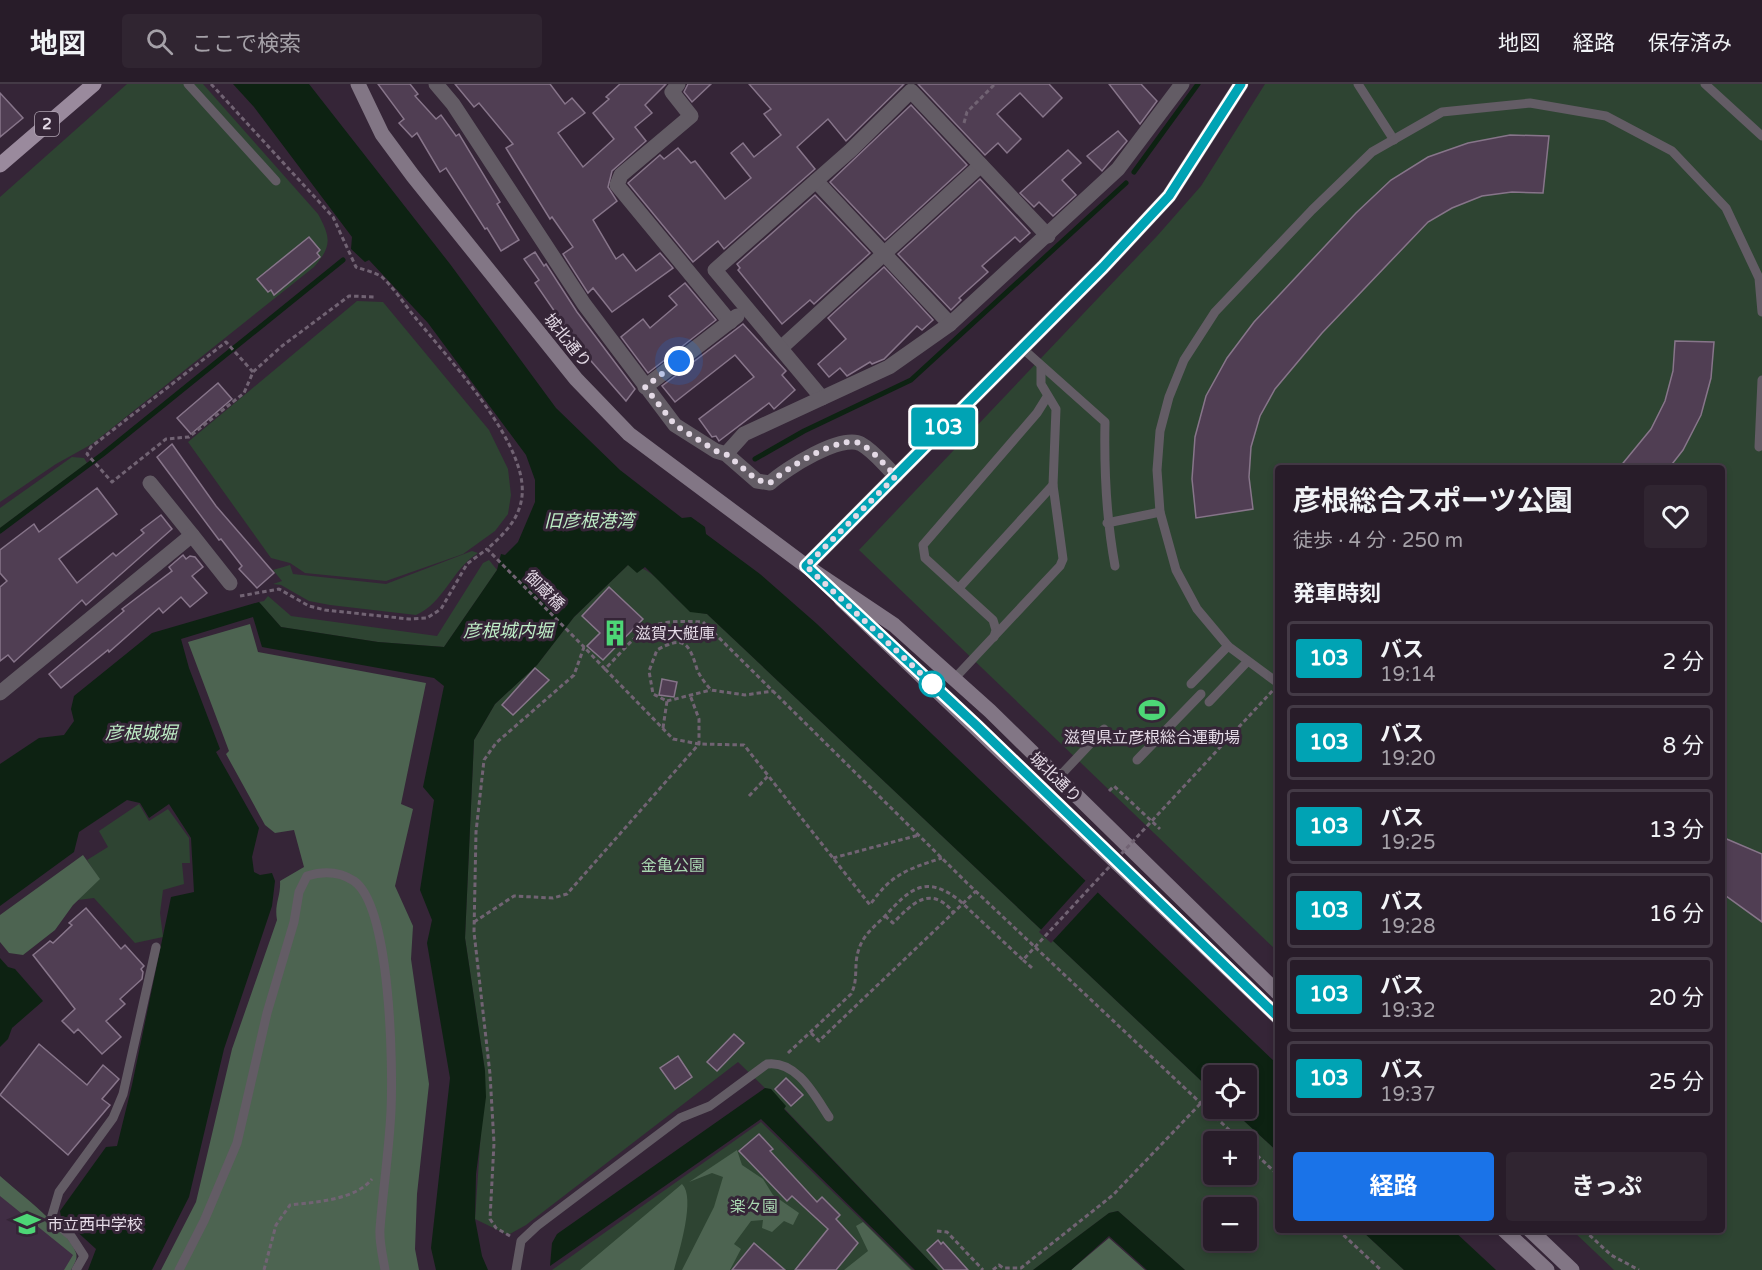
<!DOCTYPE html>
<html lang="ja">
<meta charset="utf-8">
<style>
:root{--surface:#281c29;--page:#302531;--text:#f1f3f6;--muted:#a5a1a8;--line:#443a46;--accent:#1a73e8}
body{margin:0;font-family:"Varela Round","Noto Sans JP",sans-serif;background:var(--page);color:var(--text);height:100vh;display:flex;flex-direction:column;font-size:22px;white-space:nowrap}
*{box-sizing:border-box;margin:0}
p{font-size:20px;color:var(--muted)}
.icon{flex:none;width:33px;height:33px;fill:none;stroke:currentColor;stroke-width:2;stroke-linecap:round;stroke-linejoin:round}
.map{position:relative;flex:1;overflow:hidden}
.sheet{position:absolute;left:1275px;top:381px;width:450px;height:768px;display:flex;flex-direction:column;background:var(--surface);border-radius:6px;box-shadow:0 3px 9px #0003,0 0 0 2px var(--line)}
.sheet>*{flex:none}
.badge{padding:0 12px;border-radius:4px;font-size:21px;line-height:39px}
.controls{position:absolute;left:1203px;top:981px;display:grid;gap:12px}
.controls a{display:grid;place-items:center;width:54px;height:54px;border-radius:6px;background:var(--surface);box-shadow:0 3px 9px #0003,0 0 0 2px var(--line);font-size:30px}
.you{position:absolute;width:30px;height:30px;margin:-15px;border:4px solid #fff;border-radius:50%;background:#1a73e8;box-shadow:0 0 0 9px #1a73e833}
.map>.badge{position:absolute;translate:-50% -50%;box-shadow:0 0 0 3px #fff}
h2{padding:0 18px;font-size:22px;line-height:54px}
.round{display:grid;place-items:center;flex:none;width:63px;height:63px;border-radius:6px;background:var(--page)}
.summary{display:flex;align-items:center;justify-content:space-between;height:102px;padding:0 18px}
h1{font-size:28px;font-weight:700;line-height:45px}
.primary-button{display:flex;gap:12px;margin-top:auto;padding:12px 18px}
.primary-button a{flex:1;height:69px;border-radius:6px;background:var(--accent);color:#fff;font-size:24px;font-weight:700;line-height:69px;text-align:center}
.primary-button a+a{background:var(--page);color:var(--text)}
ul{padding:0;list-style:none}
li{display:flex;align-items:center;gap:18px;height:75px;margin:0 12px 9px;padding:0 6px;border:3px solid var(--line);border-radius:6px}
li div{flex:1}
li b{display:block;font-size:22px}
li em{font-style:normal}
li .badge{min-width:66px;font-weight:700;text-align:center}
header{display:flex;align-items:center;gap:36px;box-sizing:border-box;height:84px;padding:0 30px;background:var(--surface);border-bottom:2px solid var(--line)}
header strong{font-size:28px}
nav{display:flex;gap:33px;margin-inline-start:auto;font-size:21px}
.search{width:420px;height:54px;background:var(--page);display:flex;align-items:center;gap:15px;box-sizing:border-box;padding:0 21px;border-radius:6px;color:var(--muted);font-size:22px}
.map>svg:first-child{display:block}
</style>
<header>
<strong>地図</strong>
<div class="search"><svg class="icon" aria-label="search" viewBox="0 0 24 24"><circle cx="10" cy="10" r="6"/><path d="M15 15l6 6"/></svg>ここで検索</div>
<nav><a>地図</a><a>経路</a><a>保存済み</a></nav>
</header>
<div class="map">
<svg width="1762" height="1186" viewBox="0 0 1762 1186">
<rect width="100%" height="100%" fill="#352537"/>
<!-- built -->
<polygon fill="#402d44" points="0,1092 45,1132 77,1174 71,1186 0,1186"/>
<!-- green -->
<g fill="#2e4432" fill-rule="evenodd">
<path d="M127,0H203L318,130C331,154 332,162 314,183L92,360L56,380L0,418V113Z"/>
<polygon points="1265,0 1762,0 1762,1186 1614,1186 1572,1146 1722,1146 1722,384 1278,384 1278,868 859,466 1158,151 1201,102"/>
<polygon points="357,217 383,218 489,346 508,385 511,411 508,430 495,447 463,470 386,497 305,489 290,479 271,474 188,358"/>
<polygon points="72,373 84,374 87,379 0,444 0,424"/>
<path d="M472,467L478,469C452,485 444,519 416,531L330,521L309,517L281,501L273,500L282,497L273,486L290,481L293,490L386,500Z"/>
<polygon points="489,476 497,486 444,563 378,558 281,543 259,518 264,517 268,512 291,532 437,552 483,479"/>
<path d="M628,481C667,485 668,525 707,530L1213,1008L1214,1024L1231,1025L1278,1068V1146H1361L1404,1186H1185L1118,1127L1109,1129L1033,1186H938L784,1024L771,1006L765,1004L738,978L526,1141L508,1151L475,1135L485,987L465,854L474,656L495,620L537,581L574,533ZM1214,1058H1246V1090H1214ZM1214,1124H1246V1156H1214Z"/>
<polygon points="139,720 149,737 168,725 189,754 190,779 182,779 184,800 163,806 160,829 163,853 135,859 94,814 78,816 99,795 87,776 108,763 99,747"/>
<polygon points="761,1038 913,1186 552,1186"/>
</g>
<!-- forest -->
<g fill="#4d6451">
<path d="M250,540L258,568L426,599L401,720L413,725L395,802L413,842L411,875L429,1000L417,1110L415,1165L419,1186H161L196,1118L232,965L277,836C274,820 281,812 280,797L304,783L294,746L275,749L265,741L226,670L229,667L188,558Z"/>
<polygon points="83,771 100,795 73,821 55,846 23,871 9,869 0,858 0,831"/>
<polygon points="737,1066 742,1081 763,1095 773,1111 799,1129 793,1141 784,1137 772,1148 762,1144 763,1136 751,1137 734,1160 741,1165 730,1186 682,1186 714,1123 723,1093 712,1089 689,1098"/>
<path d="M0,1092C18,1108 69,1147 76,1169C78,1175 74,1180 71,1186H64L73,1171L0,1112Z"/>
<path d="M682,1100C696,1113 679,1168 674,1186H580Z"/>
<polygon points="863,1138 911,1186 844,1186 868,1167 856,1142"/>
<polygon points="1109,1154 1145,1186 1071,1186"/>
</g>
<!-- water -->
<g fill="#0d2212">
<polygon points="233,0 309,0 450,180 556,324 620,386 682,434 691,433 705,443 706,450 760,490 817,540 1278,981 1278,1068 1231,1025 1246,1024 1246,992 1214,992 1213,1008 707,530 690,528 645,483 637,489 628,481 574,533 537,581 495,620 474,656 465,854 485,987 486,1013 476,1090 475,1135 482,1172 488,1186 436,1186 431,1164 450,994 427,859 432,836 420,806 434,716 423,703 444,602 434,594 262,563 253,533 181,555 189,584 220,665 216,668 259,744 252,773 254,788 260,791 272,789 275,797 272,822 224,965 189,1113 152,1186 88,1186 96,1165 61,1133 60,1127 106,1063 117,1062 132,1001 171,813 194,808 191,754 169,720 149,734 140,719 127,716 79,748 74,768 0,822 0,680 39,654 64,651 74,637 71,625 74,612 152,549 259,518 281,543 378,558 444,563 497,486 501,470 505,471 518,458 535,418 535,396 526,371 428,239 369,176 365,178 351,165 352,153 254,23"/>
<polygon points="0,874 8,883 15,885 43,917 12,944 8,955 0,963"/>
<polygon points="765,1004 771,1005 786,1022 784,1025 938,1186 915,1186 761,1035 550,1182 552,1159 557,1150"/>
<polygon points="1118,1127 1185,1186 1147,1186 1109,1152 1071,1186 1033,1186 1109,1129"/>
<polygon points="1361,1146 1453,1146 1496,1186 1404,1186"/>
</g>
<!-- pier -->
<polygon fill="#352537" points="1087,795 1099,807 1051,859 1039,848"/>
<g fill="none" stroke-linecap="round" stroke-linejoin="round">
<!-- stream -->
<g stroke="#0d2212" stroke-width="5">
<polyline points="1134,88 1198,0"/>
<polyline points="755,375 804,347 911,296 1126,99"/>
<polyline points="0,447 103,370 343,176"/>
</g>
</g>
<!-- building -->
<g fill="#503e53" stroke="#87758a" stroke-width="1.5">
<polygon points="378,0 410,0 418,10 415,12 436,35 441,31 456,52 459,50 500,118 497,120 519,156 501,167 487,144 485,145 446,84 440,88 417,49 412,53 399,39 404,35"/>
<polygon points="455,0 550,0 565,20 572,14 585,29 558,49 583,83 614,55 593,29 609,15 606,13 620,0 666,0 645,21 652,29 635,43 646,57 612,87 608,103 617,117 593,136 616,175 623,170 636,187 660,169 673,184 612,228 593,204 588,209 563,170 573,163 552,133 550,135 506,64 513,60 479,19 474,23"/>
<polygon points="688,0 711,0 692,18 684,8"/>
<polygon points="749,0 904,0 846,57 828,35 797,63 815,85 724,165 718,157 693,178 628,99 660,71 664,75 678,64 691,79 695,77 725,115 751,94 731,69 743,59 754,73 781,51 764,30 771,25"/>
<polygon points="918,0 1049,0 1062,14 1043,33 1020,9 997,30 1021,55 1007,69 998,59 985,71"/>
<polygon points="1109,0 1141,0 1157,17 1140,40"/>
<polygon points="0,9 23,34 0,53"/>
<polygon points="911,21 967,81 885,156 830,98"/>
<polygon points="1118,47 1127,57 1102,87 1087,72"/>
<polygon points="1510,51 1549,52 1543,109 1512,108 1482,112 1452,124 1428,138 1322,249 1275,305 1260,332 1251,363 1249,393 1253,425 1196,434 1192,395 1195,353 1206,312 1227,274 1254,238 1356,129 1391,96 1428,73 1468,59"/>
<polygon points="1068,66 1081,79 1062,96 1076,111 1053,132 1039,118 1034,123 1020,109"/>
<polygon points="980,95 1030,149 1020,158 1015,153 982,182 988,188 959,214 961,216 951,226 898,170"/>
<polygon points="815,111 870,169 814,220 810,216 782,240 738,186 740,184 737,180"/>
<polygon points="309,153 320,166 317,169 320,173 274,211 271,206 268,208 257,195"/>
<polygon points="535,168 544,182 546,180 577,228 635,305 626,317 564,246 566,244 535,199 539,196 524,175"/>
<polygon points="884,183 933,236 922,246 917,242 884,275 872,280 870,278 847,292 840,284 829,293 818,280 846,255 828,234"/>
<polygon points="685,199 716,236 648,289 621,253 643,235 650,244 677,221 669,212"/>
<polygon points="743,240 786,287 782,291 795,306 774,325 769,319 719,357 716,352 712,353 699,335 754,293 735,271 675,318 662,302"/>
<polygon points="1675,257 1714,258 1711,294 1701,331 1683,366 1669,384 1619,384 1651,345 1665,317 1673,287"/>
<polygon points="218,299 232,315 191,350 177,334"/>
<polygon points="172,360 216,422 274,489 257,504 239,485 242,482 221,455 219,456 157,373"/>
<polygon points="97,404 117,430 59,475 77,499 113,469 116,472 144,449 141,446 161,431 172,445 86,521 82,516 14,578 8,571 0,577 0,503 7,497 0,489 0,466 34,440 39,448"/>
<polygon points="183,471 186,475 190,472 195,473 203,483 192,492 207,509 190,523 181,513 163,529 159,524 109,568 108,566 61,604 49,590 124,527 122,525 172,487 169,483"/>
<polygon points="609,503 643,535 603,576 587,562 600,549 582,532"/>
<polygon points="535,584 549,596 513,631 502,621"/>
<polygon points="662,595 677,598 674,613 659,611"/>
<polygon points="1722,753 1762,770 1762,838 1722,809"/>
<polygon points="86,824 121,865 125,861 144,882 141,885 143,888 142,895 120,915 125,920 106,937 121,953 102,970 78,945 74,949 62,937 75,925 33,871 50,857 53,859 72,841 69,839"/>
<polygon points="734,950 744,959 717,987 707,978"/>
<polygon points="39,960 87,1001 103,981 119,995 102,1015 110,1021 68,1071 0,1011"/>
<polygon points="678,972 692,993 675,1005 660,984"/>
<polygon points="786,994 803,1011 791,1022 775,1005"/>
<polygon points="759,1050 773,1065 770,1067 817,1118 822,1113 840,1131 836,1135 858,1159 836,1186 795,1186 828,1145 792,1112 787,1117 739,1067"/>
<polygon points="938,1156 941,1160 943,1158 968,1186 944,1186 927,1166"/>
<polygon points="754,1159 785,1186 732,1186"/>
</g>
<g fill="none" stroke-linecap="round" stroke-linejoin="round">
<!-- path -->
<g stroke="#716373" stroke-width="3" stroke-dasharray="4.5 3" stroke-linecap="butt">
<path d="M211,0L333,133L356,183C364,186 375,188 382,193C394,204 404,220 414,232C447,273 517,348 522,400C525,429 507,448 487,465L584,563"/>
<polyline points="964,39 967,28 995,0"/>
<polyline points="253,288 226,258 91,363 87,370 112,398 166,355 189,353 244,309 253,288 282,262 349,212 376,213"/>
<polyline points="240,512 279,505 309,522 325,526 409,535 427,534 441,525 467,480 487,465"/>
<path d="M605,585L673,655L699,660L744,661L870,821C891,790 908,785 942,774"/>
<polyline points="667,617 711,606"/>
<path d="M663,644L667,617L653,610L649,587L657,566C684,551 689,559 697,585C700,593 706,600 711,606L745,611L773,607"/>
<polyline points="1109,707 1114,702 1160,745"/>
<polyline points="749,712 768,692"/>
<polyline points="833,774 919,751"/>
<path d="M885,832L893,839C912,820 930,800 953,828"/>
<polyline points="474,838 514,812 553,814 567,810 699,660 699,635 690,611"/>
<polyline points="1023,876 1032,884"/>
<polyline points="811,949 819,957 976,807"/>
<path d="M788,969L851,910C859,895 853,881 859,865C863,851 875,842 885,832C910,805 925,790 959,816"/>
<polyline points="1246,1061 1278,1091"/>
<polyline points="1338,1146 1381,1186"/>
<polyline points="1584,1146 1611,1171 1639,1186"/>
<polyline points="937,1147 947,1148 983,1186"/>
<path d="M510,1152L496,1144L490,1135L494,1059L490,990L474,848L476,748L484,676L496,659L574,591L584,563L605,585C645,544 643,535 703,538L967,799L1242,1058"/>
<path d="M264,1186L276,1141L290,1121C316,1118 355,1116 372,1095"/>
<polyline points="993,1186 999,1181 1003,1184 1021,1184 1113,1111 1201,1019"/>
</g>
<!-- service -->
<g stroke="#635c65" stroke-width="9">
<polyline points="188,0 276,97"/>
<polyline points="1358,0 1394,56"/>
<polyline points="1705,0 1762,52"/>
<path d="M1022,264L1105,338C1104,387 1106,433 1115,482"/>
<polyline points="1759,363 1762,296"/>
<polyline points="1107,439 1160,428"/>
<polyline points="959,504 1053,401"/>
<polyline points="994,553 996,546 993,536 925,474 923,461 1037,329 1047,313"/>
<polyline points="954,595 1060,482 1063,475 1053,401 1056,325 1041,300 1041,282"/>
<polyline points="1278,599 1228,562 1197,525 1176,486 1160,428 1157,386 1160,347 1169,313 1184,276 1215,228 1312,126 1372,68 1442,28 1530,19 1606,32 1672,67 1726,124 1759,194 1762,228"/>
<polyline points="1191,600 1228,562"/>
<polyline points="1209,618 1247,578"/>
<polyline points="1137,676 1201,610"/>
<polyline points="1058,694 1104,645"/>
<polyline points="76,1186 84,1172 71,1152 51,1135 59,1108 113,1034 123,1010 156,863"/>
<path d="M179,1186L204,1137L237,1059L267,929L294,838L299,808L307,792C323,787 339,787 354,797C391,823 393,983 391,1027C389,1067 383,1106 380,1145C379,1158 383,1173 385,1186"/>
<path d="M516,1186L521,1157L537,1142L680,1034L710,1022L767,980C797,976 815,1012 829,1033"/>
</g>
<!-- minor -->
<g stroke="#635c65" stroke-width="15">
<path d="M436,0L453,20L584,220L675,341L716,367L726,370L757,397L770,399C785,385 842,349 861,360C874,367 885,382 896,392"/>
<polyline points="678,0 672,8 691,32 621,91 617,101 730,238"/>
<polyline points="816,97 950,240"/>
<polyline points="782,263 981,81"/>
<polyline points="645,303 737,232"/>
<polyline points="822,314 715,186 851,66 911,7 1048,152"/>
<polyline points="726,370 744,350 889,283 950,240 1118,85 1182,0"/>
<polyline points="150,399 192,451"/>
<polyline points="0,609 192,451 230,499"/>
</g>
<!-- tertiary -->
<polyline stroke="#635c65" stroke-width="15" points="806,482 1103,183 1169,112 1241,0"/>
<!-- secondary -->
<g stroke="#827685" stroke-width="15">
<polyline points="358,0 382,50 413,92 576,295 629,350 806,482 894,541 990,627 1278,909"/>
<polyline points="841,515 1278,933"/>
<polyline points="1504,1146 1547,1186"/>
<polyline points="1530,1146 1572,1186"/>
</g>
<!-- primary -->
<polyline stroke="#9a8a9d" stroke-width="15" points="0,81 94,0"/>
<!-- path-bridge -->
<polyline stroke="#716373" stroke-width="3" stroke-dasharray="4.5 3" stroke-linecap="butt" points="959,816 1023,876 1275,604"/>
</g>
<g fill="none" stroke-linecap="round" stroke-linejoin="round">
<!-- line casing -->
<g stroke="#fff" stroke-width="14">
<polyline id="line" points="1241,0 1169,112 1103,183 806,482 977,642 1278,933"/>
</g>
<!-- line -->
<use href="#line" stroke="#00a3b4" stroke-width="9"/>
<!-- walk -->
<path stroke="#e4dae6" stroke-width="6" stroke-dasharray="0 10.8" d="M679,277L645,303L675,341L716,367L726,370L757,396L770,399C785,385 842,349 861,360C874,367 885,382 896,392L806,482L932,600"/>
</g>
<!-- icons -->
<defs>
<g id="building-bare" transform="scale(2.07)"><path d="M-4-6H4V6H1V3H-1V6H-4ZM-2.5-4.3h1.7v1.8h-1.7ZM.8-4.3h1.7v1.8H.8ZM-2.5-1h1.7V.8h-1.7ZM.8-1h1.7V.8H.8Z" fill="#4dd676" stroke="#352537" stroke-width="2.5" paint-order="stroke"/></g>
<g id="stadium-bare" transform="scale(2.07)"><path d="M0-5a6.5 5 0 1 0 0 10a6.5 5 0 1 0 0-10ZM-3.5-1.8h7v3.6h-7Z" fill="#4dd676" stroke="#352537" stroke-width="2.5" paint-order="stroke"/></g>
<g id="school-bare" transform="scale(2.07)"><path d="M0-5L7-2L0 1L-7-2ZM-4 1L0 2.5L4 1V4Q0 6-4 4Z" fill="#4dd676" stroke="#352537" stroke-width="2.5" paint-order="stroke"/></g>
</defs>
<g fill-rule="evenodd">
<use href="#building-bare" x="615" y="549"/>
<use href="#stadium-bare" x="1152" y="626"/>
<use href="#school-bare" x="27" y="1140"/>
</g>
<!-- markers -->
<circle fill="#fff" stroke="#00a3b4" stroke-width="3" cx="932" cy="600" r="12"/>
<g text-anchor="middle" stroke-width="6" stroke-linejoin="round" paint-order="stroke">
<!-- shield labels -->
<rect fill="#352537" stroke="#b0a4b2" stroke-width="1.5" x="35" y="28" width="24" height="24" rx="4.5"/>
<g font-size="15" font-weight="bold" fill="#e4dae6">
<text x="47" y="45">2</text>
</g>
<!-- street labels -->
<g font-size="16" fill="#e4dae6" stroke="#352537">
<text transform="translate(568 256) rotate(51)" y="6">城北通り</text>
<text transform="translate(545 506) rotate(45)" y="6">御蔵橋</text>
<text transform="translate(1056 693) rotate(44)" y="6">城北通り</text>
</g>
<!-- poi labels -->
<g font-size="16" fill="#e4dae6" stroke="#352537" text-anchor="start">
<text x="635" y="555">滋賀大艇庫</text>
<text x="1152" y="659" text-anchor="middle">滋賀県立彦根総合運動場</text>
<text x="47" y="1146">市立西中学校</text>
</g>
<!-- park labels -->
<g font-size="16" fill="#a9d7b1" stroke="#352537">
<text x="673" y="787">金亀公園</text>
<text x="754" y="1128">楽々園</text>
</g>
<!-- water labels -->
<g font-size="18" font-style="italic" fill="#bdecc5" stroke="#352537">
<text x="589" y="443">旧彦根港湾</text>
<text x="508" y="553">彦根城内堀</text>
<text x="141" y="655">彦根城堀</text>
</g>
</g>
</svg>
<div class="controls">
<a><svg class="icon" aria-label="locate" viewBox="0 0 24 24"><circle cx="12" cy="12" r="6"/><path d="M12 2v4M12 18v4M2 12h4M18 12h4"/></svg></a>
<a>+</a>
<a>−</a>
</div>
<div class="you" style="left:679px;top:277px"></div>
<b class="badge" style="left:943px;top:343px;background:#00a3b4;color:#fff">103</b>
<section class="sheet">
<div class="summary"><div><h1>彦根総合スポーツ公園</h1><p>徒歩 · 4 分 · 250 m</p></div><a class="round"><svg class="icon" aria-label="heart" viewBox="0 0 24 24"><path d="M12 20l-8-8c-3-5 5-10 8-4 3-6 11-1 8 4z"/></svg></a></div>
<h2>発車時刻</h2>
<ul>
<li><span class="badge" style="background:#00a3b4;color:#fff">103</span><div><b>バス</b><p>19:14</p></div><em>2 分</em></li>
<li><span class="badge" style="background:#00a3b4;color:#fff">103</span><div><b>バス</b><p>19:20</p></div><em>8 分</em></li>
<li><span class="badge" style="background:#00a3b4;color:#fff">103</span><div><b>バス</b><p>19:25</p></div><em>13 分</em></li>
<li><span class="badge" style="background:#00a3b4;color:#fff">103</span><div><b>バス</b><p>19:28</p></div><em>16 分</em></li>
<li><span class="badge" style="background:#00a3b4;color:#fff">103</span><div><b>バス</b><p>19:32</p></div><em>20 分</em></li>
<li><span class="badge" style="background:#00a3b4;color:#fff">103</span><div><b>バス</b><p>19:37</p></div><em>25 分</em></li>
</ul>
<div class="primary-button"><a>経路</a><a>きっぷ</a></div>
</section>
</div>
